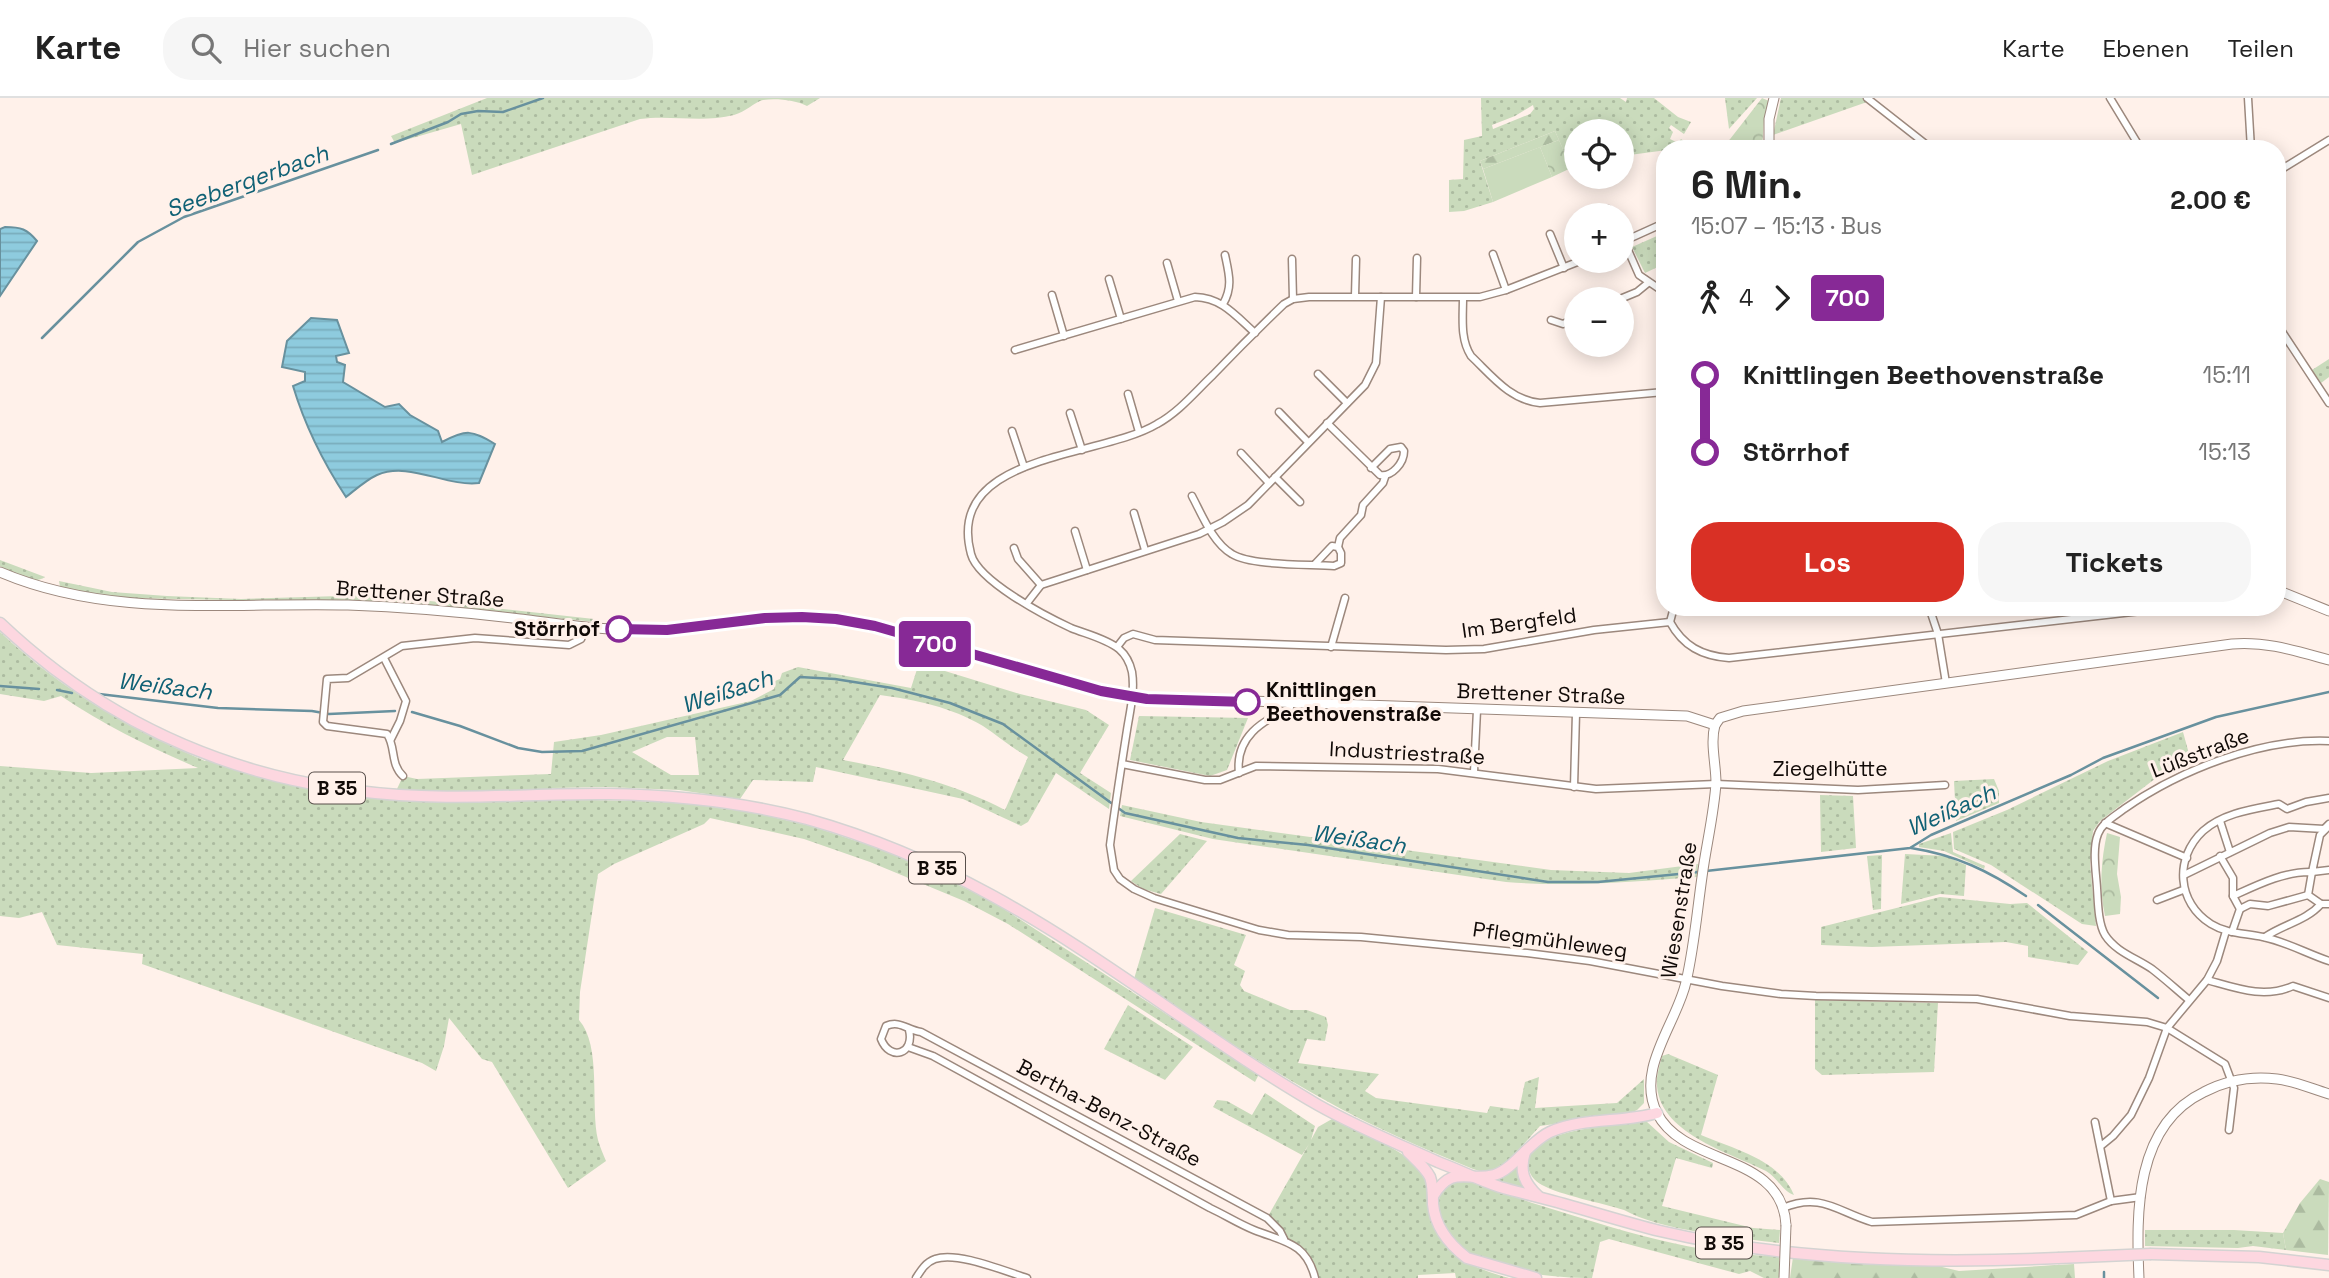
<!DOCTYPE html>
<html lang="de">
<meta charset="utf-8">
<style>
:root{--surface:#fff;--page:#f6f6f6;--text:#222;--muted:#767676;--line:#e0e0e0;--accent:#d93025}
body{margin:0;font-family:"Space Grotesk",sans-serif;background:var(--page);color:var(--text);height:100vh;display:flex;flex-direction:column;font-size:26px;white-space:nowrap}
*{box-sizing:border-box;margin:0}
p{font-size:23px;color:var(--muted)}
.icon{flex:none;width:38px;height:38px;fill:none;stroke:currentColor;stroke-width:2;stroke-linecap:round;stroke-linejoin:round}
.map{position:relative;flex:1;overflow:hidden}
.side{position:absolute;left:1656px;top:42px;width:630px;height:476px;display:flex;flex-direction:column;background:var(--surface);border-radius:28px;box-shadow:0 4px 18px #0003}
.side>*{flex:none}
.badge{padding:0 14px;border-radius:5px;font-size:24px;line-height:46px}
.buttons{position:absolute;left:1564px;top:21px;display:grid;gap:14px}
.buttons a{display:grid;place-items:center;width:70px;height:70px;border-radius:50%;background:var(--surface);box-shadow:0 4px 18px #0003;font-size:35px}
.map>.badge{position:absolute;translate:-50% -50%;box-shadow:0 0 0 4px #fff}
.legs{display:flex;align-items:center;gap:10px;height:77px;padding:0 35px;font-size:23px}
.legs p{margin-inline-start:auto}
.head{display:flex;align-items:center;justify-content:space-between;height:119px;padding:0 35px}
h1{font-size:38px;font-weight:600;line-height:52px}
.cta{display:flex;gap:14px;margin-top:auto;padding:14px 35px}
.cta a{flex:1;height:80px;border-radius:28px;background:var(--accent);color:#fff;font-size:28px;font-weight:600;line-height:80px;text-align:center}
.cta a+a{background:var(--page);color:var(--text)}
ul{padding:0 35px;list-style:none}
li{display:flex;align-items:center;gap:24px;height:77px;font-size:26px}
li i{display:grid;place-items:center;width:10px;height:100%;margin:0 9px;background:currentColor}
li i::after{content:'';width:18px;height:18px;margin:-9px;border:5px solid;border-radius:50%;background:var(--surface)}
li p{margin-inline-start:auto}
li:first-child i{background:linear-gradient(#0000 50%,currentColor 0)}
li:last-child i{background:linear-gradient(currentColor 50%,#0000 0)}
header{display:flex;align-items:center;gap:42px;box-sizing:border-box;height:98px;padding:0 35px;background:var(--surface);border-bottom:2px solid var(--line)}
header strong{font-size:33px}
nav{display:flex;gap:38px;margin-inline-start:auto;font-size:24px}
.search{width:490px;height:63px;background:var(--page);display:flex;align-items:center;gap:18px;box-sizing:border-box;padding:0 24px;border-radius:28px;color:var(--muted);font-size:26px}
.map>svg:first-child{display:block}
</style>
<header>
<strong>Karte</strong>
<div class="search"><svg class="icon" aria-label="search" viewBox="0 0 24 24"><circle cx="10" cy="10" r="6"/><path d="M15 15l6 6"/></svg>Hier suchen</div>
<nav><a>Karte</a><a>Ebenen</a><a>Teilen</a></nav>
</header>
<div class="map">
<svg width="2329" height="1180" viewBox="0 0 2329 1180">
<defs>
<pattern id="grass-dots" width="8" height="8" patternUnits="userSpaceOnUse" patternTransform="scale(1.75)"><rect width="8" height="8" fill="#cadbbc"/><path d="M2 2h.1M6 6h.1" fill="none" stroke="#acbba0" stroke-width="1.8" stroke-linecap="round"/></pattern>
<pattern id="forest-firs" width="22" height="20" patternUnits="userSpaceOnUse" patternTransform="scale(1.75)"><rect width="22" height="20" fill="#cadbbc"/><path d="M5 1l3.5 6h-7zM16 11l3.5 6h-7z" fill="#acbba0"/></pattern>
<pattern id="park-crowns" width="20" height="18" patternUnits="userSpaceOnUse" patternTransform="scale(1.75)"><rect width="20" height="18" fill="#cadbbc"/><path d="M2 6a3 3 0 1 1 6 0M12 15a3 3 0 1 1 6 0" fill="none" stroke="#acbba0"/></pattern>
<pattern id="water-rules" width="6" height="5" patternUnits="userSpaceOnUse" patternTransform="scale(1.75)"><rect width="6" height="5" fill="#8ecbde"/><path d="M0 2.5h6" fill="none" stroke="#79adbd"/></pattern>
</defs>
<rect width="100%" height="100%" fill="#fff1ea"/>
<!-- grass -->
<g fill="url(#grass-dots)" fill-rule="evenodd">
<path d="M487,0H820L807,8C796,2 776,0 763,2C755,4 745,14 734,17C703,25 671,17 640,21L472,77L461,26L395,45L391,38Z"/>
<path d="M1481,0H1620L1626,4L1627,0H1654L1678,19L1691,24L1684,36L1671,27L1669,30L1673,34L1670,41L1678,45L1681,41L1685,44L1686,47L1682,50L1622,58V33H1577V69L1571,70L1555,33L1480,63L1493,104L1464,113L1449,114V82L1463,81L1464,42L1482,38ZM1533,7L1534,11L1530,16L1493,31L1492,27L1515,18Z"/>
<polygon points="1725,0 1757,0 1729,31"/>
<polygon points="1781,0 1863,0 1867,4 1773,37"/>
<polygon points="1657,138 1664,152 1664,166 1645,175 1632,149"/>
<polygon points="2329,261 2329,279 2321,285 2312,272"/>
<path d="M0,462L45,479C32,488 13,475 0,468Z"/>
<polygon points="59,483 112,494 167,498 241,501 375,497 594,521 596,524 399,505 126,500 78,495 60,489"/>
<path d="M0,534C63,593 127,629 205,663L211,658L298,684L397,691L403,678L417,681L551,676L554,644L601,637L751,603L774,591L775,583L780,581L782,575L798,569L911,590L919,565L1020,596L1086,612L1109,627L1080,675L1111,695L1109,711L1056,675L1028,724L1021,728L963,701L816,669L813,684L753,682L740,701L679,692L606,689L552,690L553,701L677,704L739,711L811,728L890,754L990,802L1259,976L1255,984L1008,826L964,803L870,764L804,741L710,720L704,726L614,766L598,776L580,894L579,922C602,948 590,1009 598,1042C600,1049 603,1056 606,1063L568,1090L492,964L482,961L449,920L444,948L436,973L422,965L142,866L143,856L57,847L42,814L19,820L0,818V668L91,675L198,670C149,649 106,628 61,598L44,603L0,596ZM880,597C916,602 951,609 983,628C998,638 1012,650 1028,659L1005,712C956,686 898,672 843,662ZM667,639H695L699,677H671L632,654Z"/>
<polygon points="1139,618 1248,620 1227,672 1210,678 1130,662"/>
<polygon points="2183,634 2191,663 2156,680 2100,723 2093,733 2090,766 2096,828 2082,826 1991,767 1954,751 1953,734 2007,712 2108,663"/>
<polygon points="1994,681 1999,693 1999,705 1956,723 1954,683"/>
<polygon points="1820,697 1853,698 1856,750 1821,754"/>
<path d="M1122,707L1201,724L1551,772L1629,775L1698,766L1697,779C1633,784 1570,789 1506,784L1213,741L1120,718Z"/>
<polygon points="1951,735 1953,754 1985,768 1984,771 1944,753 1919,749 1919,746"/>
<polygon points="1180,736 1207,743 1161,796 1143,791 1131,783"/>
<polygon points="1905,756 1945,758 1966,767 1964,798 1940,796 1901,806"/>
<polygon points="1882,757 1881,811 1873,812 1867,758"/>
<polygon points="1940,799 2010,806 2027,805 2088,854 2078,867 2028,859 2028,848 2006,844 1872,849 1821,847 1821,829"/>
<path d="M1155,810L1246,837L1234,867L1245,873L1240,887L1244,893L1290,912H1307L1326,919L1328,927L1325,943L1307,941L1298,965L1379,976L1365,993L1376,1000L1487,1015L1490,1008L1519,1012L1525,984L1539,979L1535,1010L1617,1005L1644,981V1005L1637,1012L1629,1016L1540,1028L1502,1070L1483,1074L1473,1071C1422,1050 1371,1028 1323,1001C1258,965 1196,922 1134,881Z"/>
<polygon points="1815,902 1938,905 1934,974 1822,977 1815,971"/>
<polygon points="1128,907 1193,949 1165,982 1104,951"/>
<path d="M1668,956L1718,977L1701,1037C1734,1051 1780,1062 1794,1097C1782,1093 1777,1079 1766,1073C1728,1054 1653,1034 1657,980C1658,973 1660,965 1662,958Z"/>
<path d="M1265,995L1315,1028L1311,1042L1318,1029L1332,1021C1355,1031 1407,1053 1421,1073C1428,1083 1429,1097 1432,1109C1433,1117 1434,1128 1438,1135C1452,1163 1481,1172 1509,1180H1456L1455,1175L1418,1177V1180H1315L1311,1165L1284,1141L1267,1120L1309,1046L1302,1057L1213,1009L1217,1002L1227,1003L1252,1017Z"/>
<path d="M1646,1023L1669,1044L1713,1065L1712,1070L1676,1060L1662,1108L1753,1130L1780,1132L1779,1145C1737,1140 1659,1132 1624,1112C1602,1105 1560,1097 1542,1087C1534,1083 1528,1075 1528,1066C1527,1029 1620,1028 1646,1023Z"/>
<polygon points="1518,1064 1528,1091 1489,1080"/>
<path d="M1463,1082C1488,1084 1514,1100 1539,1107C1616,1131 1698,1158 1779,1158V1180H1764L1750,1173L1739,1176L1609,1141L1600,1144L1592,1180C1545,1180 1438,1171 1439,1105C1439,1089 1449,1085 1463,1082Z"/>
<polygon points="2145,1132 2234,1132 2283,1135 2286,1152 2253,1148 2238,1150 2145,1148"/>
</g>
<!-- forest -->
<g fill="url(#forest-firs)">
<polygon points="1555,33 1559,42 1483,71 1480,63"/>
<polygon points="2320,1081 2329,1084 2328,1157 2286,1152 2283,1135 2300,1105"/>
<polygon points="1793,1159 1938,1168 1959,1173 2074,1166 2075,1180 1790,1180"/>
</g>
<!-- park -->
<g fill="url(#park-crowns)">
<polygon points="1762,0 1769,3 1764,21 1762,51 1729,51 1727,45"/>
<polygon points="1559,42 1571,70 1552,79 1540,49"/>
<path d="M2107,735L2120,739L2117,776L2121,799L2120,816L2105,818C2099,790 2101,763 2107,735Z"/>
</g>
<!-- pitch -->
<polygon fill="#cadbbc" points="1540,49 1552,79 1493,104 1483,71"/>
<!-- water -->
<g fill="url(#water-rules)" stroke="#68919e" stroke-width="2">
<path d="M5,129C21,129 27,131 37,143L0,198V131Z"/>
<path d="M311,220L337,222L349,255L336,258L337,264L345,267L343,284L385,309L399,306L410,317L438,333L442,344C467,331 471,332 495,346L479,385C446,389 409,363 377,377C366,382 355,392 346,399C323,364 305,328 293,288L305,283V274L282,269L287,243Z"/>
</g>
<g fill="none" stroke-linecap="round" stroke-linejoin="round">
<!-- stream -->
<g stroke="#68919e" stroke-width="2.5">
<polyline points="391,46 448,24 461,16 478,13 503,14 543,0"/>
<polyline points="42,240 138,144 184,119 378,52"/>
<polyline points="0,588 39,591"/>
<polyline points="57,592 72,595"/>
<polyline points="99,596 218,610 312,613 329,616 395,613"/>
<polyline points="412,614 460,628 518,650 542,654 582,653 780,597 800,579 835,581 892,590 950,605 1003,626 1125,715 1238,740 1308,747 1548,784 1598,784 1699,774"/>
<path d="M1911,750C1956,757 1989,773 2026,798"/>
<polyline points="1706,773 1910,750 1931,737 2071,677 2103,660 2216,619 2329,594"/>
<polyline points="2038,807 2158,900"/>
<polyline points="2104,1174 2104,1180"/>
</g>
<!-- street casing -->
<g stroke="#9c887d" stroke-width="9">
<g id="street">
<polyline points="1867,0 1932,51"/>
<polyline points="2110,0 2141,51"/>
<polyline points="2248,0 2251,51"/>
<polyline points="2277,74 2329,42"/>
<polyline points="1608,111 1610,117"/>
<polyline points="1550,136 1564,170"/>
<polyline points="1624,143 1639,177 1664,194"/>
<polyline points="1622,144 1664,125"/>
<polyline points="1493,156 1506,192"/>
<polyline points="1292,161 1293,201"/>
<path d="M1580,163L1506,192L1480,199H1309L1293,201L1284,206C1260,229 1236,253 1213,277C1195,294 1179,314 1157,326C1101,360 944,355 971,456C978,483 1045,518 1071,530C1086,536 1107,541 1119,551C1126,557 1130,565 1132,574C1135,593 1130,613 1127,632C1121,670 1115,709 1110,747L1114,772L1120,781L1134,791L1154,800L1259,832L1288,837L1361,839L1527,855L1590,863L1722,888L1781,896L1816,898L1977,901L2070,918L2147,924L2167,930L2225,966L2234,990L2229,1032"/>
<polyline points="1167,165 1178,203"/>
<polyline points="1109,181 1121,221"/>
<polyline points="1052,197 1064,238"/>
<polyline points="1355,198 1356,161"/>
<polyline points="1416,199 1417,160"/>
<path d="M1463,200C1463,220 1460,241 1471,258C1492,278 1510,302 1540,305L1664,294"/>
<polyline points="1620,201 1637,194 1648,185"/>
<path d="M1223,206C1233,189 1229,176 1225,157"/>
<polyline points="1551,222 1563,226 1577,220"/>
<polyline points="2277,226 2329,305"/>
<path d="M1015,252L1195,199C1222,200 1235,217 1255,235"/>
<polyline points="1318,276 1347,305"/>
<polyline points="1128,296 1139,334"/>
<polyline points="1279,314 1308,344"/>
<polyline points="1070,315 1082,352"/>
<path d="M1327,325L1380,377C1392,379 1404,365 1404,353L1401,349L1390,351L1371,370"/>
<polyline points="1012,333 1024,369"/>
<polyline points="1241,355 1269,385"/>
<polyline points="1275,379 1300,404"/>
<path d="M1192,398C1202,417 1213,445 1232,456C1251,468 1310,466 1334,468L1341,465V455L1338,449L1332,448L1315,466"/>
<polyline points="1134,415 1145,452"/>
<polyline points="1075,433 1087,472"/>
<polyline points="1338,449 1340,440 1361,417 1363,407 1383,385 1385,379"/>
<polyline points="1014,450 1018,461 1041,487"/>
<polyline points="2277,480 2277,489"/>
<polyline points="1027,505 1041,487 1199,436 1223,424 1248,407 1365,287 1376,265 1381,199"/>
<polyline points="1929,509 1938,536 1946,585"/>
<path d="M1670,524C1683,548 1702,558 1729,560L2176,509"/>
<polyline points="1670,524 1674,509"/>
<polyline points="1117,549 1124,540 1133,536 1155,542 1446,552 1484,551 1594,532 1670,524"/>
<polyline points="1331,549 1345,500"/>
<polyline points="384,560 406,603 400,623 391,641"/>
<polyline points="1122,666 1205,682 1220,682 1256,668 1438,671 1596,691 1716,686 1858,692 1945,687"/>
<polyline points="1474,674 1477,612"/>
<path d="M1239,675C1235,639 1262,623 1290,610V605"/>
<path d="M403,678C390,666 396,649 387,636L327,628L323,624L327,581L348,580L402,548L475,540L569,547L581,541L586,529"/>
<polyline points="1574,689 1576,615"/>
<path d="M2329,700L2306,704L2287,711L2279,706C2253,711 2223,715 2203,733C2174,760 2177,805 2211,826C2227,836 2245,835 2263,839C2284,843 2308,856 2329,863"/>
<polyline points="2220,723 2230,754"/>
<polyline points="2105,725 2187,760"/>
<polyline points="2327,730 2320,737 2312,774 2329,772"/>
<polyline points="2220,758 2233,780 2233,798 2240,811 2250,806 2268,808 2308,797"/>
<polyline points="2184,777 2270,735 2289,729 2324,731 2329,726"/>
<path d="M2233,798C2257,787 2285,773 2312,774L2308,797L2321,806"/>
<polyline points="2157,802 2183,792"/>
<polyline points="2232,834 2240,811"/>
<path d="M2265,839C2284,826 2306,823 2321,806H2329"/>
<path d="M2207,882C2236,890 2264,901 2293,888L2329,900"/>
<path d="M2189,902C2177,892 2165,881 2152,871C2136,860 2116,854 2105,837C2098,825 2098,804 2097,790C2096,774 2092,751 2098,736C2102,725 2115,718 2124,711C2180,672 2261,640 2329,643"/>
<path d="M909,932C915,956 890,964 881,941L886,928C900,922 907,932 921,934L1267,1120L1280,1133L1284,1141"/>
<path d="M908,949L933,958L1210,1110C1225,1117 1239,1126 1254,1132C1284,1144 1306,1144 1315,1180"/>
<polyline points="2095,1024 2111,1103"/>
<polyline points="2102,1047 2113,1038 2131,1017 2149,980 2167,930 2207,882 2217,863 2226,833"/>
<path d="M1783,1110C1821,1094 1838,1114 1872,1124L2076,1117L2111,1103L2141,1099"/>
<path d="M916,1180C921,1172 926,1164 935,1161C957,1153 1004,1173 1027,1180"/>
</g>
</g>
<!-- secondary casing -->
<g stroke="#9c887d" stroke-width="11">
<g id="secondary">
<polyline points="1769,51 1769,21 1774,0"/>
<path d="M0,474C110,521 231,504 348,507C406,509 463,514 520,521C560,526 601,532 641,532C695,533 748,518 802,519C849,519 893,534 937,547C1002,566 1066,587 1132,599L1687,618L1715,627"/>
<polyline points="2277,492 2329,513"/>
<path d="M1715,627L1720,620L1743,613L2232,546C2266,543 2296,553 2329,562"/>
<path d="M1715,627C1710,645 1716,666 1716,685C1714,716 1706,748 1702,779C1697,814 1694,850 1686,884C1677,925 1635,971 1657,1015C1684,1069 1782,1054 1786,1127"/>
<path d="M2139,1180C2136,1114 2135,1027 2204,994C2227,982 2252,978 2277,981C2295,983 2312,991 2329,996"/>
</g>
</g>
<!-- primary casing -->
<g stroke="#d4d3d2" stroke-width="13">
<g id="primary">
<path d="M0,525C118,637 258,692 421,698C483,701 546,695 609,696C676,697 742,704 807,721C871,739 933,765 991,797C1105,859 1206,942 1318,1007C1357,1029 1398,1046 1438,1064C1459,1072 1479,1082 1500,1089C1521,1095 1543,1100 1564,1106C1596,1115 1628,1125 1660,1133C1787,1163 1928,1166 2058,1160"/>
<path d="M1408,1054C1416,1062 1425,1069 1430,1079C1433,1087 1433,1097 1433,1106C1435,1129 1450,1147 1467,1160L1536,1180"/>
<path d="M1525,1054C1519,1073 1524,1085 1538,1098"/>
<path d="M1433,1098C1453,1066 1466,1084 1494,1077C1513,1072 1530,1043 1550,1034C1583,1019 1622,1025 1657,1015"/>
<polyline points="2151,1156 2259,1159 2329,1167"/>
</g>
</g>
<!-- street -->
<use href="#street" stroke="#fff" stroke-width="6"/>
<!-- secondary -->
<use href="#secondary" stroke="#fff" stroke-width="9"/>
<!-- primary -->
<use href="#primary" stroke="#fdd7e0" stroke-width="10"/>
<!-- secondary-bridge casing -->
<g stroke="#9c887d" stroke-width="11" stroke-linecap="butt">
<polyline id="secondary-bridge" points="1784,1180 1786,1127"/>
</g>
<!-- primary-bridge casing -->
<g stroke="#d4d3d2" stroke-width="13" stroke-linecap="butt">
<polyline id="primary-bridge" points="2058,1160 2151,1156"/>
</g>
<!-- secondary-bridge -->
<use href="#secondary-bridge" stroke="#fff" stroke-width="9"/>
<!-- primary-bridge -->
<use href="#primary-bridge" stroke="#fdd7e0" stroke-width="10"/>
</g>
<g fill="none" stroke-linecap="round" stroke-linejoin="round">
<!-- line-1 casing -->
<g stroke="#fff" stroke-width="16">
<polyline id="line-1" points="619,531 667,532 765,520 802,519 836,521 875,528 1101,593 1147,601 1247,604"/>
</g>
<!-- line-1 -->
<use href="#line-1" stroke="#872996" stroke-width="10"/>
</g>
<!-- markers -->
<g fill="#fff" stroke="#872996" stroke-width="3.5">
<circle cx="619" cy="531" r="12"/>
<circle cx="1247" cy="604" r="12"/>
</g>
<g text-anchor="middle" stroke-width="6" stroke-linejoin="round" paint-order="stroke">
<!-- shield labels -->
<g fill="#fff1ea" stroke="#584f4b" stroke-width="2">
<rect x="309" y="674.5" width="56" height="31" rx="5"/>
<rect x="909" y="754.5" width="56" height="31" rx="5"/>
<rect x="1696" y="1129.5" width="56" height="31" rx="5"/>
</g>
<g font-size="19" font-weight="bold" fill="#110a07">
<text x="337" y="697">B 35</text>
<text x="937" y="777">B 35</text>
<text x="1724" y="1152">B 35</text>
</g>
<!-- street labels -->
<g font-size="21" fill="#110a07" stroke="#fff1ea">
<text transform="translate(420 496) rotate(4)" y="7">Brettener Straße</text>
<text transform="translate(1519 525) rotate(-8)" y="7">Im Bergfeld</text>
<text transform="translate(1541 596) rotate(2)" y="7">Brettener Straße</text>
<text transform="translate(1407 655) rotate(3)" y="7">Industriestraße</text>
<text transform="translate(2200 655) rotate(-21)" y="7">Lüßstraße</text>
<text x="1830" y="678">Ziegelhütte</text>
<text transform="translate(1679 812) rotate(-81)" y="7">Wiesenstraße</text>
<text transform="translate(1550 842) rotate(8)" y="7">Pflegmühleweg</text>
<text transform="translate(1109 1015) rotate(28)" y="7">Bertha-Benz-Straße</text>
</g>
<!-- stop labels -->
<g font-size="21" font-weight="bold" fill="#110a07" stroke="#fff1ea" text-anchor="end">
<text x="600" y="538">Störrhof</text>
<text x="1266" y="599" text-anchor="start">Knittlingen<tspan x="1266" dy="24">Beethovenstraße</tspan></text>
</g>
<!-- water labels -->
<g font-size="23" font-style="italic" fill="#106175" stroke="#fff1ea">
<text transform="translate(247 83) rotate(-20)" y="8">Seebergerbach</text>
<text transform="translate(165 588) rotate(7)" y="8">Weißach</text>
<text transform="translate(727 593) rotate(-18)" y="8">Weißach</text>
<text transform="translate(1951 712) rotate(-24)" y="8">Weißach</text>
<text transform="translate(1359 741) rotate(8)" y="8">Weißach</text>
</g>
</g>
</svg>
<div class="buttons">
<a><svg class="icon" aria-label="locate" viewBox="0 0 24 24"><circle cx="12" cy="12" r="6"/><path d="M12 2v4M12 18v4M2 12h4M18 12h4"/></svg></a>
<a>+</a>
<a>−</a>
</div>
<b class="badge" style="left:935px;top:546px;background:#872996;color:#fff">700</b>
<section class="side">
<div class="head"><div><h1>6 Min.</h1><p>15:07 – 15:13 · Bus</p></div><b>2.00 €</b></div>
<div class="legs"><svg class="icon" aria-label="walk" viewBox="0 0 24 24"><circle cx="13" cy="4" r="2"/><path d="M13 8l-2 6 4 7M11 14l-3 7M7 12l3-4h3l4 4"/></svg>4<svg class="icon" aria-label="forward" viewBox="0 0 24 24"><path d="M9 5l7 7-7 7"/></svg><b class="badge" style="background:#872996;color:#fff">700</b></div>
<ul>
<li><i style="color:#872996"></i><b>Knittlingen Beethovenstraße</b><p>15:11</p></li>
<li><i style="color:#872996"></i><b>Störrhof</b><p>15:13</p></li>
</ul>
<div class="cta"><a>Los</a><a>Tickets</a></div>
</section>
</div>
